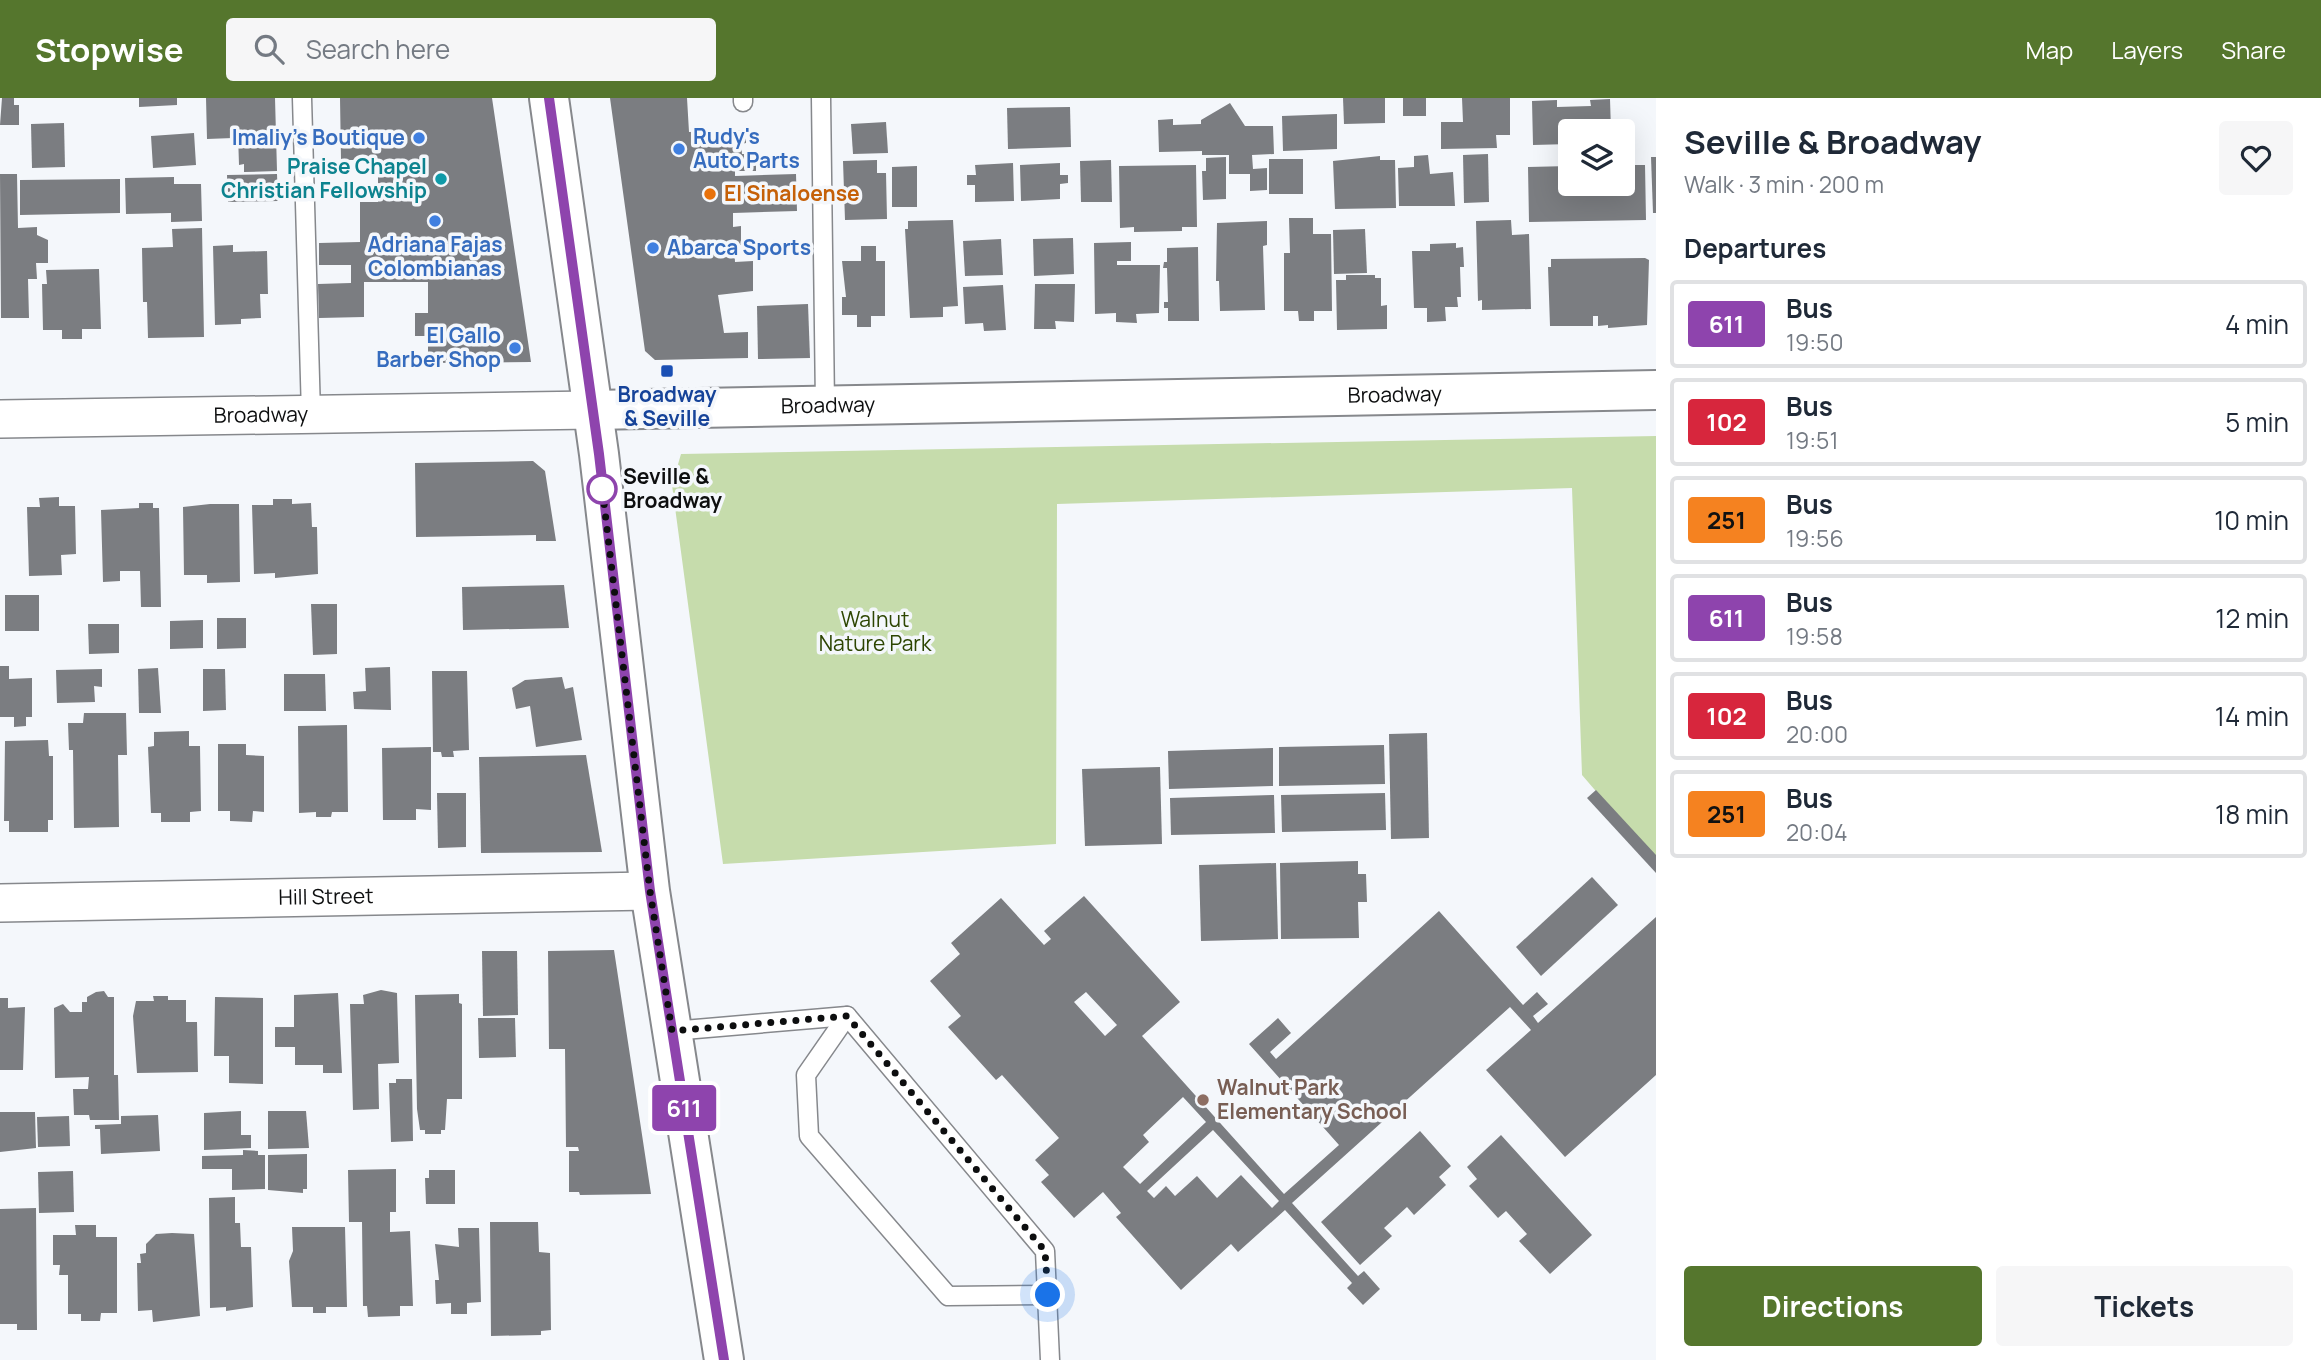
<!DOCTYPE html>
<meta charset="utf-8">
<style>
:root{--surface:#fff;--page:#f6f6f7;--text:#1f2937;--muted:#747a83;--line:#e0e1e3;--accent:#55762d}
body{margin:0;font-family:Manrope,sans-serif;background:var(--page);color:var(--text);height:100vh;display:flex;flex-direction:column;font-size:26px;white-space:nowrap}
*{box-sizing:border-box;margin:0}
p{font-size:23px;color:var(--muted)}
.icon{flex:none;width:38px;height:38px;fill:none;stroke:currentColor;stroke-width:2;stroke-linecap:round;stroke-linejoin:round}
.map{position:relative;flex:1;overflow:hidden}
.drawer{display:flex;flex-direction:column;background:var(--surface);width:665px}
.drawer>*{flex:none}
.badge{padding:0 14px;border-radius:5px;font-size:24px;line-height:46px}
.buttons{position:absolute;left:1558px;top:21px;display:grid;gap:14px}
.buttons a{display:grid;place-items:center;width:77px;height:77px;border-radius:7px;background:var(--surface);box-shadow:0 7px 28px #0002;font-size:35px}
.you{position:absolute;width:35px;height:35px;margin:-18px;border:5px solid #fff;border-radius:50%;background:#1a73e8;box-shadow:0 0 0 10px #1a73e833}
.map>.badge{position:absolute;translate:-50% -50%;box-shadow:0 0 0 4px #fff}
h2{padding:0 28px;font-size:26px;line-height:63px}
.round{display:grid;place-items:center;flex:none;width:74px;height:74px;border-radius:7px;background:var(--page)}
.headline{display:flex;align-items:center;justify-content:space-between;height:119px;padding:0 28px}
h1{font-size:33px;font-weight:700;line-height:52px}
.cta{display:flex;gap:14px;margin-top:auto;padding:14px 28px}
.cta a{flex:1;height:80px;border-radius:7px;background:var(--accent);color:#fff;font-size:28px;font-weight:700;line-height:80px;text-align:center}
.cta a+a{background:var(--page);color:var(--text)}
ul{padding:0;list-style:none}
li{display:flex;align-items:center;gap:21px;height:88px;margin:0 14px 10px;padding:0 14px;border:4px solid var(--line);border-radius:7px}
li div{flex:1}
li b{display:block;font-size:26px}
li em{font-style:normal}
li .badge{min-width:77px;font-weight:700;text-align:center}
header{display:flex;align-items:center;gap:42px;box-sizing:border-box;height:98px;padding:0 35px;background:var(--accent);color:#fff}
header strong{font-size:33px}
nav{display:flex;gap:38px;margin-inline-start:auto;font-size:24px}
.search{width:490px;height:63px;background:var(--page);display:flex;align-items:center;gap:18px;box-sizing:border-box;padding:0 24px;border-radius:7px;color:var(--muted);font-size:26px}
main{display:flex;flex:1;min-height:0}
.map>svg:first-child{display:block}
</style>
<header>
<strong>Stopwise</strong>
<div class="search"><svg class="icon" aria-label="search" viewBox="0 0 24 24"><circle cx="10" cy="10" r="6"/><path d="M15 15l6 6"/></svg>Search here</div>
<nav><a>Map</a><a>Layers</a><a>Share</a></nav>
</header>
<main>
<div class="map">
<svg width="1656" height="1262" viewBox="0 0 1656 1262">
<rect width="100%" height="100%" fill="#f4f7fb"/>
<!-- green -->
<polygon fill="#c6dcac" points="1656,338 1656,763 1582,677 1572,390 1057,406 1056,746 723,766 672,387 681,356"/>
<!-- building -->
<g fill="#7b7d81" fill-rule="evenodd">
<polygon points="2,0 14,0 14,7 19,7 19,27 0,27"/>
<polygon points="139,0 177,0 177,7 139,9"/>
<polygon points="206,0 275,0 277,73 244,74 244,66 239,67 238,36 233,36 233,40 207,41"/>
<polygon points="340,0 492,0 531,264 428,265 428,238 415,238 415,215 428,215 428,184 364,184 364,219 319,220 318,186 351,185 351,167 319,167 319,145 360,144 360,104 378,104 378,62 341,62"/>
<polygon points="610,0 687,0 689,34 746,32 746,45 741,46 742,56 756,56 756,73 735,73 735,78 796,76 797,113 733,115 733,129 741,128 741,147 734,147 735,164 753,163 753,193 718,197 724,235 748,234 748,260 655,262 645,253"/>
<polygon points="1343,0 1385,0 1385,25 1344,26"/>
<rect x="1403" y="0" width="23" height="18"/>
<polygon points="1462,0 1510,0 1510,37 1496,37 1497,50 1441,51 1441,24 1463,24"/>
<polygon points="1610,1 1611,33 1570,33 1570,46 1533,47 1532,3 1557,2 1557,9 1591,8 1590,2"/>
<polygon points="1230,5 1245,28 1273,28 1274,56 1252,57 1253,71 1267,70 1267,92 1250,93 1250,76 1229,76 1229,57 1202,57 1202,53 1159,54 1158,22 1173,21 1173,27 1201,26 1201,22"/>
<polygon points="1070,9 1071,49 1008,51 1007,10"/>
<polygon points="1337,16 1337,51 1283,53 1282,18"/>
<polygon points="886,24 888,55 853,56 851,26"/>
<polygon points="64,25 65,69 32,70 31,26"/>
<polygon points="194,35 196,67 153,70 151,38"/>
<polygon points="1488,56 1489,104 1464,105 1463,57"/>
<polygon points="1428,57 1430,76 1453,74 1455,108 1399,108 1398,70 1414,69 1414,58"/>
<polygon points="1380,58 1380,62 1395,62 1396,110 1335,111 1333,63"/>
<polygon points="1226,59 1226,101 1203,102 1202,73 1206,73 1206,60"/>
<polygon points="1651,59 1656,59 1656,115 1653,115"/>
<rect x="1269" y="61" width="34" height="35"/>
<polygon points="877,62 877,75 886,75 887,121 845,122 843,63"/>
<polygon points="1111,62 1112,104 1081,104 1080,63"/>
<polygon points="1013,65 1014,103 975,104 975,87 967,87 967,77 976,77 975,67"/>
<polygon points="1060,65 1060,77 1068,77 1068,85 1060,86 1060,101 1021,103 1020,67"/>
<polygon points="1196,67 1197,129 1182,129 1182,133 1134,134 1134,129 1120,130 1119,68"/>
<polygon points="1622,67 1645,67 1646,122 1529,124 1528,69 1570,68 1570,86 1622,86"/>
<polygon points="917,68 917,109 892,109 892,69"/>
<polygon points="0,76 17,76 18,130 37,129 37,137 48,142 48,165 36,165 37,181 28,181 29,220 1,220"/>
<polygon points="277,76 278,103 228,104 227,77"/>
<polygon points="174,79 174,86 201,86 202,123 171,124 171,115 126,116 125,80"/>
<polygon points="120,81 120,115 20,117 20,82"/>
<polygon points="1289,120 1313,120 1313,136 1331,136 1332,213 1314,213 1314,223 1299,223 1298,213 1284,213 1284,155 1290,155"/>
<polygon points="953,122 958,208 943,209 943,219 910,220 905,131 908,131 908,123"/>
<polygon points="1511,122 1512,137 1529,136 1531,211 1482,212 1482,202 1478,203 1476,123"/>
<polygon points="1267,123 1267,147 1263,148 1265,212 1220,213 1219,183 1216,183 1217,125"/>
<polygon points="202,130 204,239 148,240 147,204 143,204 142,150 173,149 172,131"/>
<polygon points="1365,131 1367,175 1334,176 1333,132"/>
<polygon points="1073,140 1074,176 1034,178 1033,141"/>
<polygon points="1001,141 1003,177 965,178 963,143"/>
<polygon points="1131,144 1131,163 1117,163 1117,167 1160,167 1159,215 1136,216 1137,225 1116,224 1116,215 1095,216 1094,145"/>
<polygon points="1456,145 1456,150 1463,149 1464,169 1460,169 1461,199 1457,199 1458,209 1445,209 1446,223 1427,224 1427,210 1414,210 1412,153 1430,153 1430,146"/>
<polygon points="233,147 233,154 267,153 268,196 260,196 261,220 241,221 241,226 215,227 213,148"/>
<polygon points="861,148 876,148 876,163 885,163 885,218 871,218 871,229 857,229 857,217 842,217 842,199 846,199 842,163 861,163"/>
<polygon points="1198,149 1199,223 1168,223 1168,210 1164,210 1164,204 1168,204 1167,170 1163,170 1164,164 1167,164 1167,150"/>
<polygon points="1645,160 1649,162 1647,227 1608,230 1608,227 1598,228 1598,218 1593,218 1593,228 1550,228 1548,169 1551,169 1551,161"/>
<polygon points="99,171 101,231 82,231 82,241 62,241 62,232 43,232 42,186 47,186 46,172"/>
<polygon points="1346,177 1375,177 1375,180 1381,180 1381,208 1387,207 1387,231 1337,232 1336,182 1346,182"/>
<polygon points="1035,186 1075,186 1074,224 1055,223 1056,231 1034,231"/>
<polygon points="1003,187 1006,232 984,233 983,225 965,226 963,189"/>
<polygon points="808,206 810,260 758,261 757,208"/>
<polygon points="533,363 545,373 556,443 536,443 536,437 416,439 415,365"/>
<polygon points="59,399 59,408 75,408 76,456 61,457 62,477 29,478 27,409 40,409 39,400"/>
<polygon points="273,401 292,401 292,406 311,405 312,429 317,429 318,476 275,480 275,475 254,476 252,407 273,407"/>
<polygon points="139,405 153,405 153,410 159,410 161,509 141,509 140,473 120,473 120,483 103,484 101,412 139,410"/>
<polygon points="210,406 239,406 240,484 207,485 207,477 184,477 183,409"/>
<polygon points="564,487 569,530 463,532 462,489"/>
<rect x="5" y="497" width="34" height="36"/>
<polygon points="311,506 337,506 337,556 313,557"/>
<polygon points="217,520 246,520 246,550 217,551"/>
<polygon points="203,522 203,550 170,551 170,523"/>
<polygon points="88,526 119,526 119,555 89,556"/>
<polygon points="0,568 9,568 9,581 32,580 32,619 26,619 26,628 14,629 14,619 0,619"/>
<polygon points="390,569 391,612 354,611 353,594 366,593 365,570"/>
<polygon points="158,570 161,615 139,615 138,571"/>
<polygon points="102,571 102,589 94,588 95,604 57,605 56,572"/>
<polygon points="203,571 225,571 226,612 203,613"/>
<polygon points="432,573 467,573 469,652 453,653 454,659 442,659 441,654 433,654"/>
<polygon points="284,576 325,576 326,613 284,613"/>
<polygon points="562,579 565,591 573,589 582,642 536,649 530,608 516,611 512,590 525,582"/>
<polygon points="84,615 126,615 127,657 118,657 119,729 74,730 73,652 69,652 68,625 83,625"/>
<polygon points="347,627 348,714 332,714 331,719 316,719 316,714 299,715 298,628"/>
<polygon points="189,633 189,648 200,648 201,713 190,714 190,724 161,724 161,715 151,715 148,649 154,648 154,634"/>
<polygon points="1427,635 1429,740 1391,741 1389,636"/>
<polygon points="48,642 49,658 53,658 53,722 48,722 48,734 9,734 9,723 4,723 5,643"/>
<polygon points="218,646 246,646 246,657 264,658 264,714 253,713 252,724 230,723 230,713 218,713"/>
<polygon points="1384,647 1385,686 1279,688 1279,649"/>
<polygon points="431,649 431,712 416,711 416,722 383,722 382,650"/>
<polygon points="1273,650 1273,688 1169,691 1168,653"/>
<polygon points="586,657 602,754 481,755 479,659"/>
<polygon points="1160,669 1162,746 1085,748 1082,671"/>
<polygon points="1596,692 1656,757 1656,775 1587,700"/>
<polygon points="437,695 466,695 466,749 438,750"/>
<polygon points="1385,695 1386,732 1282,734 1281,697"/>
<polygon points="1274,697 1275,735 1171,737 1170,700"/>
<polygon points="1358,763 1358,776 1366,776 1367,804 1358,804 1359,840 1281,841 1280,765"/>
<polygon points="1276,765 1278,841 1201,843 1199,767"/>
<polygon points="1592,779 1618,807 1541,878 1516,849"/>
<path d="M1084,798L1180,904L1142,938L1284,1096L1339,1047L1249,946L1278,920L1291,935L1270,954L1276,961L1439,813L1523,907L1537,894L1548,906L1533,918L1538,925L1656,819V977L1565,1059L1486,972L1531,932L1510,909L1292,1105L1358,1178L1364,1173L1380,1191L1363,1207L1347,1190L1352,1185L1285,1112L1238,1154L1231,1146L1181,1192L1116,1119L1121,1115L1103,1094L1074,1120L1041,1084L1049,1077L1035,1062L1059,1040L1002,977L996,982L948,929L961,918L930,883L960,856L951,845L1001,800L1044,847L1051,841L1044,833ZM1086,894L1117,927L1105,938L1074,904ZM1183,999L1206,1024L1140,1086L1123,1069L1149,1044L1143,1037ZM1213,1032L1279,1103L1272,1110L1241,1077L1217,1100L1197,1078L1175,1098L1166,1088L1154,1100L1147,1093Z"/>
<polygon points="614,852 651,1096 580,1097 579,1094 569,1094 569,1053 579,1053 578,1049 566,1049 565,951 549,951 548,853"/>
<polygon points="482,853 517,853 518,917 483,918"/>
<polygon points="381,892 397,895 399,965 378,966 379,1011 353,1012 350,906 364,906 363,897"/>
<polygon points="104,893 108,899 114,899 114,977 118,977 119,1022 90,1022 89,1017 74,1017 73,991 88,991 89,979 55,980 54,910 63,906 70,914 82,914 82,904 87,904 87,899 96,894"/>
<polygon points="338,895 342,975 323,975 323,967 295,967 295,949 275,949 275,929 294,929 294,897"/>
<polygon points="459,896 459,905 462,906 462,1001 447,1001 445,1032 441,1032 441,1036 425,1036 425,1032 420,1032 417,1011 415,897"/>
<polygon points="153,898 168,898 168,902 186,902 186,924 197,924 198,974 137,975 133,918 136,903 154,903"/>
<polygon points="215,899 263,900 263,986 229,985 229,958 214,958"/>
<polygon points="0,900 8,900 8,910 25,909 23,972 0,972"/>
<polygon points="478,920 515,920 516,959 479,960"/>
<polygon points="396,981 412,981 413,1043 391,1044 389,985 396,985"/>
<polygon points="241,1013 241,1037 251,1037 251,1050 204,1052 204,1015"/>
<polygon points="268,1013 306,1013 309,1050 268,1051"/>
<polygon points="0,1014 35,1014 36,1050 0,1054"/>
<polygon points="158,1017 160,1053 101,1056 100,1031 95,1031 95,1027 121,1026 121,1018"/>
<polygon points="69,1018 70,1048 38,1049 37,1019"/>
<polygon points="1420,1033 1451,1068 1439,1079 1446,1087 1414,1117 1407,1109 1384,1130 1392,1138 1360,1167 1321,1124"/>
<polygon points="1501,1037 1592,1137 1550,1176 1519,1143 1527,1136 1506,1113 1498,1120 1469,1088 1477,1081 1467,1069"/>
<polygon points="243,1052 258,1053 258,1057 265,1057 265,1091 232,1092 232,1071 202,1071 202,1058 243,1057"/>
<polygon points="307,1056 307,1091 303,1091 303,1095 268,1092 268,1057"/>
<polygon points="396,1071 396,1114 390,1114 390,1134 410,1133 413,1208 400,1208 400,1218 368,1219 367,1208 363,1208 362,1124 349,1124 348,1072"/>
<polygon points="429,1072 455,1072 455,1106 426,1106 425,1080 429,1080"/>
<polygon points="73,1073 74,1114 39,1115 38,1074"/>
<polygon points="235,1099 235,1125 240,1125 241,1149 251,1149 253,1209 226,1213 226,1209 210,1210 209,1100"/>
<polygon points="36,1110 37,1232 17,1232 17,1226 0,1226 0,1111"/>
<polygon points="490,1124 538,1124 539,1154 550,1155 551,1232 541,1233 541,1237 491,1238"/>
<polygon points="75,1127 96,1127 96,1139 117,1139 117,1215 101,1215 100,1223 81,1223 81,1216 68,1216 68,1177 59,1177 60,1167 53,1167 53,1137 76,1137"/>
<polygon points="292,1129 345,1129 347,1209 326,1209 326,1215 313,1215 313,1209 292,1209 289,1163 293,1153"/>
<polygon points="458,1130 479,1130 481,1204 467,1205 467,1216 451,1216 451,1205 436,1206 435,1182 439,1182 435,1146 459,1149"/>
<polygon points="172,1135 194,1136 200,1218 153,1224 152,1212 138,1213 137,1165 141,1165 140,1156 146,1155 146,1146 156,1136"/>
</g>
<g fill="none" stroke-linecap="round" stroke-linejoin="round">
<!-- lane casing -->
<g stroke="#86888c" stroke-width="21">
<g id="lane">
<polyline points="302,0 311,316"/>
<polyline points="743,0 743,4"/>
<polyline points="821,0 825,307"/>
<polyline points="847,918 806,977 809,1038 948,1198 1048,1197"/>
<polyline points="672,933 847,918 1045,1153 1050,1262"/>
</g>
</g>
<!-- street casing -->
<g stroke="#86888c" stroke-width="40">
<g id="street">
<path id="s1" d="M0,321L592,312"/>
<path id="s2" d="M0,805L650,793"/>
</g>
</g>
<!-- secondary casing -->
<g stroke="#86888c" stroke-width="42">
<g id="secondary">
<polyline points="549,0 599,356 650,793 724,1262"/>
<path id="s3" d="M592,312L1656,292"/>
</g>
</g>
<!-- lane -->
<use href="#lane" stroke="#fff" stroke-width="18"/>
<!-- street -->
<use href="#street" stroke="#fff" stroke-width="37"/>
<!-- secondary -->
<use href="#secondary" stroke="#fff" stroke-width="38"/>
</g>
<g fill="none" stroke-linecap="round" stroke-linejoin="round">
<!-- line casing -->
<g stroke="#fff" stroke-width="16">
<polyline id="line" points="549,0 599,356 650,793 724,1262"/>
</g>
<!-- line -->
<use href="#line" stroke="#8e44ad" stroke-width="10"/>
<!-- walk -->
<polyline stroke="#0d0e0f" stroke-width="7" stroke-dasharray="0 12.6" points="602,391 601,380 650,793 672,933 847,918 1045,1153 1048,1197"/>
</g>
<!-- markers -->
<g fill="#3f7fe0" stroke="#f4f7fb" stroke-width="2.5">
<circle cx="419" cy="40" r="7"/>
<circle cx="679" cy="51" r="7"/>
<circle cx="435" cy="123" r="7"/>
<circle cx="653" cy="150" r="7"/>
<circle cx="515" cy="250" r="7"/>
</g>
<circle fill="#0f9aa8" stroke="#f4f7fb" stroke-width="2.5" cx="441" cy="81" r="7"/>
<circle fill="#e8710a" stroke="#f4f7fb" stroke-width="2.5" cx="710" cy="96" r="7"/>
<rect fill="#1a4fb4" stroke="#f4f7fb" stroke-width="2.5" x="660" y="266" width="14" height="14" rx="3.5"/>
<circle fill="#fff" stroke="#8e44ad" stroke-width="3.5" cx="602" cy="391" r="14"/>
<circle fill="#8d6e63" stroke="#f4f7fb" stroke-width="2.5" cx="1203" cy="1002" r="7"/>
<g text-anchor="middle" stroke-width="7" stroke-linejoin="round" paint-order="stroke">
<!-- shop labels -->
<g font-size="21" font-weight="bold" fill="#366cbe" stroke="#f4f7fb" text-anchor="start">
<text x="693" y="46">Rudy's<tspan x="693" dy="24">Auto Parts</tspan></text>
<text x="405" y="47" text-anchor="end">Imaliy's Boutique</text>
<text x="435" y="154" text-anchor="middle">Adriana Fajas<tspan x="435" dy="24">Colombianas</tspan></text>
<text x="667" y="157">Abarca Sports</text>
<text x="501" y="245" text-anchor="end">El Gallo<tspan x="501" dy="24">Barber Shop</tspan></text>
</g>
<!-- culture labels -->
<g font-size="21" font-weight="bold" fill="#0d838f" stroke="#f4f7fb" text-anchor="end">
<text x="427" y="76">Praise Chapel<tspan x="427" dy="24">Christian Fellowship</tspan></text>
</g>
<!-- food labels -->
<g font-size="21" font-weight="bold" fill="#c56008" stroke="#f4f7fb" text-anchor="start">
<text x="724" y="103">El Sinaloense</text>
</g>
<!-- transit labels -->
<g font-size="21" font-weight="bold" fill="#164399" stroke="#f4f7fb">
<text x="667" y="304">Broadway<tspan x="667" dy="24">&amp; Seville</tspan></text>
</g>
<!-- street labels -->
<g font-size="21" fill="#0d0e0f" stroke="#f4f7fb">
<text dy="7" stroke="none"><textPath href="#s3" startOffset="803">Broadway</textPath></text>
<text dy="7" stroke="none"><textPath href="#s3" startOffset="236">Broadway</textPath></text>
<text dy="7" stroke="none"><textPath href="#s1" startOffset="261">Broadway</textPath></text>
<text dy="7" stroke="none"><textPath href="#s2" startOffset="326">Hill Street</textPath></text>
</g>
<!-- stop labels -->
<g font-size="21" font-weight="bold" fill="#0d0e0f" stroke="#f4f7fb" text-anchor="start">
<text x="623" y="386">Seville &amp;<tspan x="623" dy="24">Broadway</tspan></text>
</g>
<!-- park labels -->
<g font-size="21" fill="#2d4502" stroke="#f4f7fb">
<text x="875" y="529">Walnut<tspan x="875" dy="24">Nature Park</tspan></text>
</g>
<!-- education labels -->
<g font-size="21" font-weight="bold" fill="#785e54" stroke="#f4f7fb" text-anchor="start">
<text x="1217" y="997">Walnut Park<tspan x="1217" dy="24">Elementary School</tspan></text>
</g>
</g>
</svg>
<div class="buttons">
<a><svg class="icon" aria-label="layers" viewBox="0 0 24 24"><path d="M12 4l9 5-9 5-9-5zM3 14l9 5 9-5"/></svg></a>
</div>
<div class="you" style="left:1048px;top:1197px"></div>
<b class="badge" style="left:684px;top:1010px;background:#8e44ad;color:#fff">611</b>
</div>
<section class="drawer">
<div class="headline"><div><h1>Seville &amp; Broadway</h1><p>Walk · 3 min · 200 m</p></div><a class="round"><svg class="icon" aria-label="heart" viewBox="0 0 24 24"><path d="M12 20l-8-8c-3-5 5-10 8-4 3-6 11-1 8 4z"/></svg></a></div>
<h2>Departures</h2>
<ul>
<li><span class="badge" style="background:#8e44ad;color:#fff">611</span><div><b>Bus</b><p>19:50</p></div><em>4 min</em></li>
<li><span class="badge" style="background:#d7263d;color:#fff">102</span><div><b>Bus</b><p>19:51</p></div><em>5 min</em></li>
<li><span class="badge" style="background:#f58220;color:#111">251</span><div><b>Bus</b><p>19:56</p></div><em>10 min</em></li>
<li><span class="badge" style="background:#8e44ad;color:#fff">611</span><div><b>Bus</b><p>19:58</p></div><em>12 min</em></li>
<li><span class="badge" style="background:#d7263d;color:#fff">102</span><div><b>Bus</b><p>20:00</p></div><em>14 min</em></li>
<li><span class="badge" style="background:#f58220;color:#111">251</span><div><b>Bus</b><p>20:04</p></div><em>18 min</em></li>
</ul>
<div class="cta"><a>Directions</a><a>Tickets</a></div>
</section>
</main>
